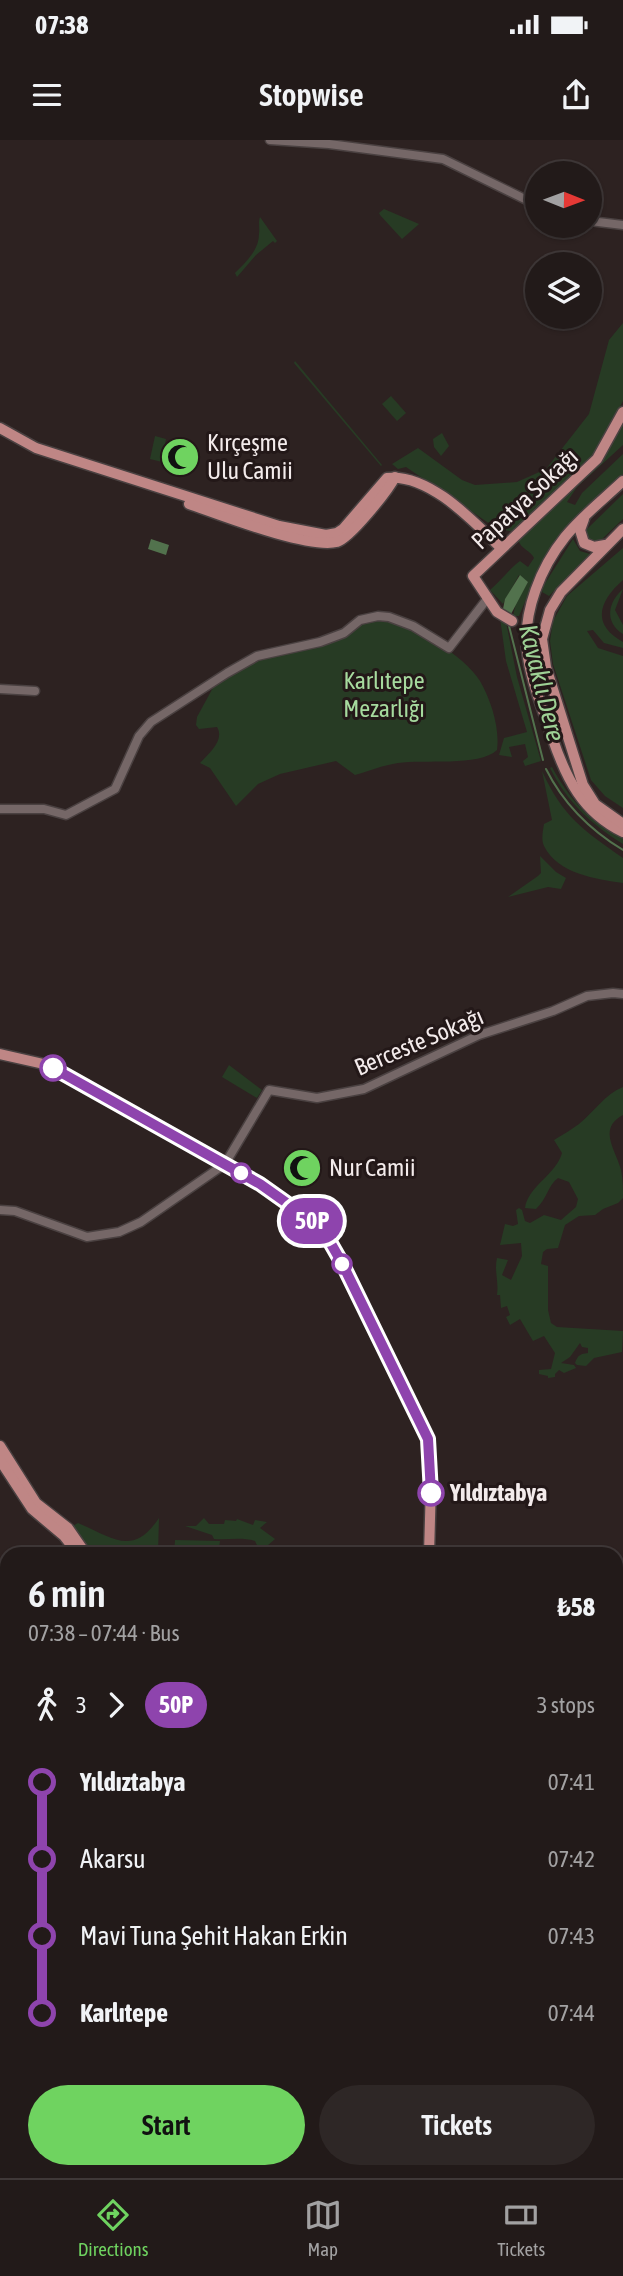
<!DOCTYPE html>
<meta charset="utf-8">
<style>
:root{--surface:#221a19;--page:#2e2726;--text:#f1f3f6;--muted:#a2a1a2;--line:#3f3838;--accent:#6fd360}
body{margin:0;font-family:"Asap Condensed",sans-serif;background:var(--page);color:var(--text);height:100vh;display:flex;flex-direction:column;font-size:26px;white-space:nowrap}
*{box-sizing:border-box;margin:0}
p{font-size:23px;color:var(--muted)}
.icon{flex:none;width:38px;height:38px;fill:none;stroke:currentColor;stroke-width:2;stroke-linecap:round;stroke-linejoin:round}
.map{position:relative;flex:1;overflow:hidden}
.details{position:absolute;left:0px;top:1407px;width:623px;height:632px;display:flex;flex-direction:column;background:var(--surface);border-radius:21px 21px 0 0;box-shadow:0 2px 5px #0004,0 0 0 2px var(--line)}
.details>*{flex:none}
.badge{padding:0 14px;border-radius:23px;font-size:24px;line-height:46px}
.needle{width:46px;rotate:91deg}
.buttons{position:absolute;left:525px;top:21px;display:grid;gap:14px}
.buttons a{display:grid;place-items:center;width:77px;height:77px;border-radius:50%;background:var(--surface);box-shadow:0 2px 5px #0004,0 0 0 2px var(--line);font-size:35px}
.map>.badge{position:absolute;translate:-50% -50%;box-shadow:0 0 0 4px #fff}
.legs{display:flex;align-items:center;gap:10px;height:77px;padding:0 28px;font-size:23px}
.legs p{margin-inline-start:auto}
.overview{display:flex;align-items:center;justify-content:space-between;height:119px;padding:0 28px}
h1{font-size:38px;font-weight:600;line-height:52px}
.action{display:flex;gap:14px;margin-top:auto;padding:14px 28px}
.action a{flex:1;height:80px;border-radius:42px;background:var(--accent);color:#111;font-size:28px;font-weight:600;line-height:80px;text-align:center}
.action a+a{background:var(--page);color:var(--text)}
ul{padding:0 28px;list-style:none}
li{display:flex;align-items:center;gap:24px;height:77px;font-size:26px}
li i{display:grid;place-items:center;width:10px;height:100%;margin:0 9px;background:currentColor}
li i::after{content:'';width:18px;height:18px;margin:-9px;border:5px solid;border-radius:50%;background:var(--surface)}
li p{margin-inline-start:auto}
li:first-child i{background:linear-gradient(#0000 50%,currentColor 0)}
li:last-child i{background:linear-gradient(currentColor 50%,#0000 0)}
.status{display:flex;justify-content:space-between;align-items:center;height:49px;padding:0 35px;background:var(--surface);direction:ltr}
.status svg{height:19px;fill:currentColor}
header{display:flex;justify-content:space-between;align-items:center;height:91px;padding:0 28px;background:var(--surface);font-size:32px;font-weight:600}
.tabs{display:flex;justify-content:space-around;align-items:center;height:98px;border-top:2px solid var(--line);background:var(--surface);font-size:19px;color:var(--muted)}
.tabs a{display:grid;justify-items:center;gap:4px}
.tabs .on{color:var(--accent)}
.map>svg:first-child{display:block}
</style>
<div class="status"><b>07:38</b><svg viewBox="0 0 49 12"><path d="M0 12V9h3v3zM5 12V6h3v6zM10 12V3h3v9zM15 12V0h3v12zM26 1h20v11H26zM47 4h2v5h-2z"/></svg></div>
<header><svg class="icon" aria-label="menu" viewBox="0 0 24 24"><path d="M4 6h16M4 12h16M4 18h16"/></svg>Stopwise<svg class="icon" aria-label="share" viewBox="0 0 24 24"><path d="M12 15V3M7 8l5-5 5 5M5 13v7h14v-7"/></svg></header>
<div class="map">
<svg width="623" height="2038" viewBox="0 0 623 2038">
<rect width="100%" height="100%" fill="#2d2221"/>
<!-- green -->
<g fill="#273b24">
<polygon points="384,69 419,84 402,99 380,75 379,73"/>
<path d="M260,77L277,101L275,103L273,101L256,115L237,137L235,133C246,122 259,110 259,94C260,87 258,83 260,77Z"/>
<polygon points="623,183 623,261 606,294 593,319 515,392 498,389 490,384 406,327 398,329 392,324 418,308 462,340 475,345 517,342 546,329 589,274 609,200"/>
<polygon points="295,221 382,325 381,326 294,223"/>
<polygon points="391,256 406,273 397,281 382,264"/>
<path d="M623,281V305L577,347L567,362L575,365L582,353L623,314V334L560,395L538,431L519,476H513L516,463L528,442L519,435L503,464L490,450C501,441 508,430 520,421L528,427L534,418C531,411 521,409 518,400L574,347Z"/>
<polygon points="442,293 449,306 441,316 434,307 433,299"/>
<polygon points="155,296 166,299 162,322 150,319"/>
<polygon points="623,354 623,379 599,402 590,401 586,397 586,390"/>
<polygon points="573,399 580,411 590,414 549,456 542,452 544,445"/>
<path d="M623,408V440C600,460 590,484 623,502V508L604,503L593,490L587,491L598,508L623,516V668L605,656L591,640L553,524L550,501L553,481L567,456Z"/>
<path d="M623,449L615,470L623,485V494C604,482 608,462 623,449Z"/>
<path d="M386,478C413,485 465,516 480,541C491,560 500,588 497,610C479,627 423,619 398,623C384,625 369,631 355,635L336,621L280,634L258,644L236,666L210,628L200,623C209,613 225,600 217,587L199,589L196,585L197,577L215,544L261,518L277,513L293,512L325,503L352,492L354,486L366,481Z"/>
<polygon points="500,478 506,482 517,537 541,621 525,626 523,621 528,617 525,604 509,607 512,617 499,615 504,598 527,592 506,521"/>
<path d="M552,627C569,659 590,682 623,698V704C591,684 567,662 550,628Z"/>
<path d="M542,631C563,677 583,690 623,718V743C596,739 558,734 544,706C541,700 543,690 544,684L552,680Z"/>
<polygon points="540,716 556,732 566,738 561,749 548,747 508,757 538,736 541,733"/>
<polygon points="229,925 262,950 257,958 222,937"/>
<path d="M623,947V975C597,989 616,1010 621,1030C623,1039 623,1049 623,1058L618,1063L603,1069L595,1075L579,1076L565,1085L558,1108L547,1109L543,1112L541,1124L548,1126V1170L551,1183L557,1187L623,1191L622,1212L594,1218L586,1226L577,1225L575,1223C578,1215 580,1214 588,1213V1208L582,1207L580,1203L570,1217L561,1223L574,1225L576,1228L564,1233L559,1230L555,1234V1237L548,1238V1236L539,1234V1230L551,1229L555,1213L544,1196L533,1201L520,1179L510,1185L506,1177L510,1175L507,1166L501,1168L500,1155H497C499,1142 494,1131 497,1118L508,1120L502,1135L511,1140L522,1116L521,1103L500,1105L505,1084L513,1086L518,1084L516,1070L519,1068L522,1070L525,1081L530,1083L544,1075L561,1080L576,1067L578,1059L569,1042L558,1038C548,1045 547,1059 536,1069L525,1068C528,1046 556,1035 562,1013L554,1000C562,995 571,990 579,984C595,971 604,955 623,947Z"/>
<path d="M159,1378L158,1414H89L71,1387L78,1383C113,1398 133,1417 159,1378Z"/>
<path d="M204,1378L209,1384H224L225,1380L236,1381L237,1379L253,1385L255,1380L267,1382L260,1388L275,1399L267,1406L270,1414H261L255,1401C242,1397 228,1400 214,1399L212,1395L185,1386H196Z"/>
<polygon points="175,1400 220,1401 218,1414 174,1414"/>
<polygon points="7,1808 7,1864 2,1866 0,1832 3,1830"/>
<polygon points="7,1880 7,1995 0,1999 0,1882"/>
<polygon points="616,2000 623,2000 623,2038 495,2038 495,2032 616,2032"/>
<polygon points="7,2006 7,2032 161,2032 146,2038 0,2038 0,2010"/>
</g>
<!-- water -->
<g fill="#52724d">
<polygon points="151,399 169,405 166,415 148,409"/>
<polygon points="520,435 528,442 511,474 503,469 505,459"/>
<polygon points="161,2032 330,2032 330,2038 146,2038"/>
</g>
<g fill="none" stroke-linecap="round" stroke-linejoin="round">
<!-- stream -->
<g stroke="#52724d" stroke-width="2">
<polyline points="508,482 543,620"/>
<path d="M546,629C564,665 590,690 623,710"/>
</g>
<!-- minor casing -->
<g stroke="#4a4141" stroke-width="11">
<g id="minor">
<polyline points="270,0 329,4 443,19 537,65"/>
<polyline points="590,81 623,85"/>
<polyline points="0,549 35,551"/>
<polyline points="0,669 44,669 66,675 115,649 139,596 151,582 227,533 257,516 320,502 344,493 360,480 378,476 389,477 413,486 449,508 487,459"/>
<polyline points="0,1070 15,1071 87,1097 119,1092 141,1082 225,1024 269,950 317,958 364,949 479,895 553,871 587,856 613,853 623,854"/>
</g>
</g>
<!-- major casing -->
<g stroke="#4a4141" stroke-width="13">
<g id="major">
<path d="M0,288L36,308L279,386L326,395L337,393L343,389L387,338C429,333 473,381 501,408"/>
<path d="M623,341C604,359 582,376 565,397C541,427 523,471 527,510C530,540 543,569 552,597C566,638 582,672 623,692"/>
<path d="M189,364C221,375 307,409 337,402C350,398 388,351 395,337"/>
<polyline points="584,379 580,390 584,403 594,407 605,405"/>
<polyline points="623,389 561,452 550,470 542,499 546,527 583,645 595,664 623,684"/>
<polyline points="512,481 497,472 473,436 597,319 623,272"/>
<polyline points="0,914 48,925 260,1044 315,1083 330,1102 342,1123 428,1299 431,1344 429,1414"/>
<polyline points="0,1306 36,1363 68,1388 86,1414"/>
<polyline points="0,1320 32,1369 64,1396 78,1414"/>
<polyline points="0,1656 7,1657"/>
<polyline points="0,1718 7,1721"/>
<polyline points="616,1720 623,1724"/>
<polyline points="0,1873 7,1871"/>
<polyline points="616,1934 623,1929"/>
</g>
</g>
<!-- minor -->
<use href="#minor" stroke="#756767" stroke-width="8"/>
<!-- major -->
<use href="#major" stroke="#bf8685" stroke-width="10"/>
<!-- tram -->
<g stroke="#867d7c" stroke-width="2">
<polyline points="616,1948 623,1943"/>
<polyline points="0,2003 7,1999"/>
</g>
</g>
<g fill="none" stroke-linecap="round" stroke-linejoin="round">
<!-- line-1 casing -->
<g stroke="#fff" stroke-width="16">
<polyline id="line-1" points="53,928 260,1044 315,1083 330,1102 342,1123 428,1299 431,1353"/>
</g>
<!-- line-1 -->
<use href="#line-1" stroke="#8e44ad" stroke-width="10"/>
</g>
<!-- icons -->
<defs>
<g id="mosque-disc" transform="scale(2.0125)"><circle r="9.5" fill="#6fd360" stroke="#231818"/><path d="M3.5-4.9A6 6 0 1 0 3.5 4.9A5 5 0 1 1 3.5-4.9Z" fill="#111"/></g>
</defs>
<g fill-rule="evenodd">
<use href="#mosque-disc" x="180" y="317"/>
<use href="#mosque-disc" x="302" y="1028"/>
</g>
<!-- markers -->
<g fill="#fff" stroke="#8e44ad" stroke-width="3.5">
<circle cx="53" cy="928" r="12"/>
<circle cx="241" cy="1033" r="9"/>
<circle cx="342" cy="1124" r="9"/>
<circle cx="431" cy="1353" r="12"/>
</g>
<g text-anchor="middle" stroke-width="6" stroke-linejoin="round" paint-order="stroke">
<!-- poi labels -->
<g font-size="24" fill="#f3ebeb" stroke="#231818" text-anchor="start">
<text x="207" y="311">Kırçeşme<tspan x="207" dy="28">Ulu Camii</tspan></text>
<text x="329" y="1036">Nur Camii</text>
</g>
<!-- street labels -->
<g font-size="24" fill="#f3ebeb" stroke="#231818">
<text transform="translate(525 359) rotate(-43)" y="8">Papatya Sokağı</text>
<text transform="translate(419 902) rotate(-23)" y="8">Berceste Sokağı</text>
</g>
<!-- park labels -->
<g font-size="24" fill="#a6da9e" stroke="#231818">
<text x="384" y="549">Karlıtepe<tspan x="384" dy="28">Mezarlığı</tspan></text>
</g>
<!-- stop labels -->
<g font-size="24" font-weight="bold" fill="#f3ebeb" stroke="#231818" text-anchor="start">
<text x="450" y="1361">Yıldıztabya</text>
</g>
<!-- water labels -->
<g font-size="26" font-style="italic" fill="#9ed195" stroke="#231818">
<text transform="translate(542 543) rotate(76)" y="9">Kavaklı Dere</text>
</g>
</g>
</svg>
<div class="buttons">
<a><svg class="needle" viewBox="-14 -14 28 28"><path d="M0-13l5 13h-10z" fill="#e53935"/><path d="M0 13l5-13h-10z" fill="#a2a1a2"/></svg></a>
<a><svg class="icon" aria-label="layers" viewBox="0 0 24 24"><path d="M12 4l9 5-9 5-9-5zM3 14l9 5 9-5"/></svg></a>
</div>
<b class="badge" style="left:312px;top:1081px;background:#8e44ad;color:#fff">50P</b>
<section class="details">
<div class="overview"><div><h1>6 min</h1><p>07:38 – 07:44 · Bus</p></div><b>₺58</b></div>
<div class="legs"><svg class="icon" aria-label="walk" viewBox="0 0 24 24"><circle cx="13" cy="4" r="2"/><path d="M13 8l-2 6 4 7M11 14l-3 7M7 12l3-4h3l4 4"/></svg>3<svg class="icon" aria-label="forward" viewBox="0 0 24 24"><path d="M9 5l7 7-7 7"/></svg><b class="badge" style="background:#8e44ad;color:#fff">50P</b><p>3 stops</p></div>
<ul>
<li><i style="color:#8e44ad"></i><b>Yıldıztabya</b><p>07:41</p></li>
<li><i style="color:#8e44ad"></i><span>Akarsu</span><p>07:42</p></li>
<li><i style="color:#8e44ad"></i><span>Mavi Tuna Şehit Hakan Erkin</span><p>07:43</p></li>
<li><i style="color:#8e44ad"></i><b>Karlıtepe</b><p>07:44</p></li>
</ul>
<div class="action"><a>Start</a><a>Tickets</a></div>
</section>
</div>
<nav class="tabs">
<a class="on"><svg class="icon" aria-label="directions" viewBox="0 0 24 24"><path d="M12 3l9 9-9 9-9-9zM9 14v-3h6M13 9l2 2-2 2"/></svg>Directions</a>
<a><svg class="icon" aria-label="map" viewBox="0 0 24 24"><path d="M3 6l6-2 6 2 6-2v14l-6 2-6-2-6 2zM9 4v14M15 6v14"/></svg>Map</a>
<a><svg class="icon" aria-label="tickets" viewBox="0 0 24 24"><path d="M3 7h18v10H3zM15 7v10"/></svg>Tickets</a>
</nav>
